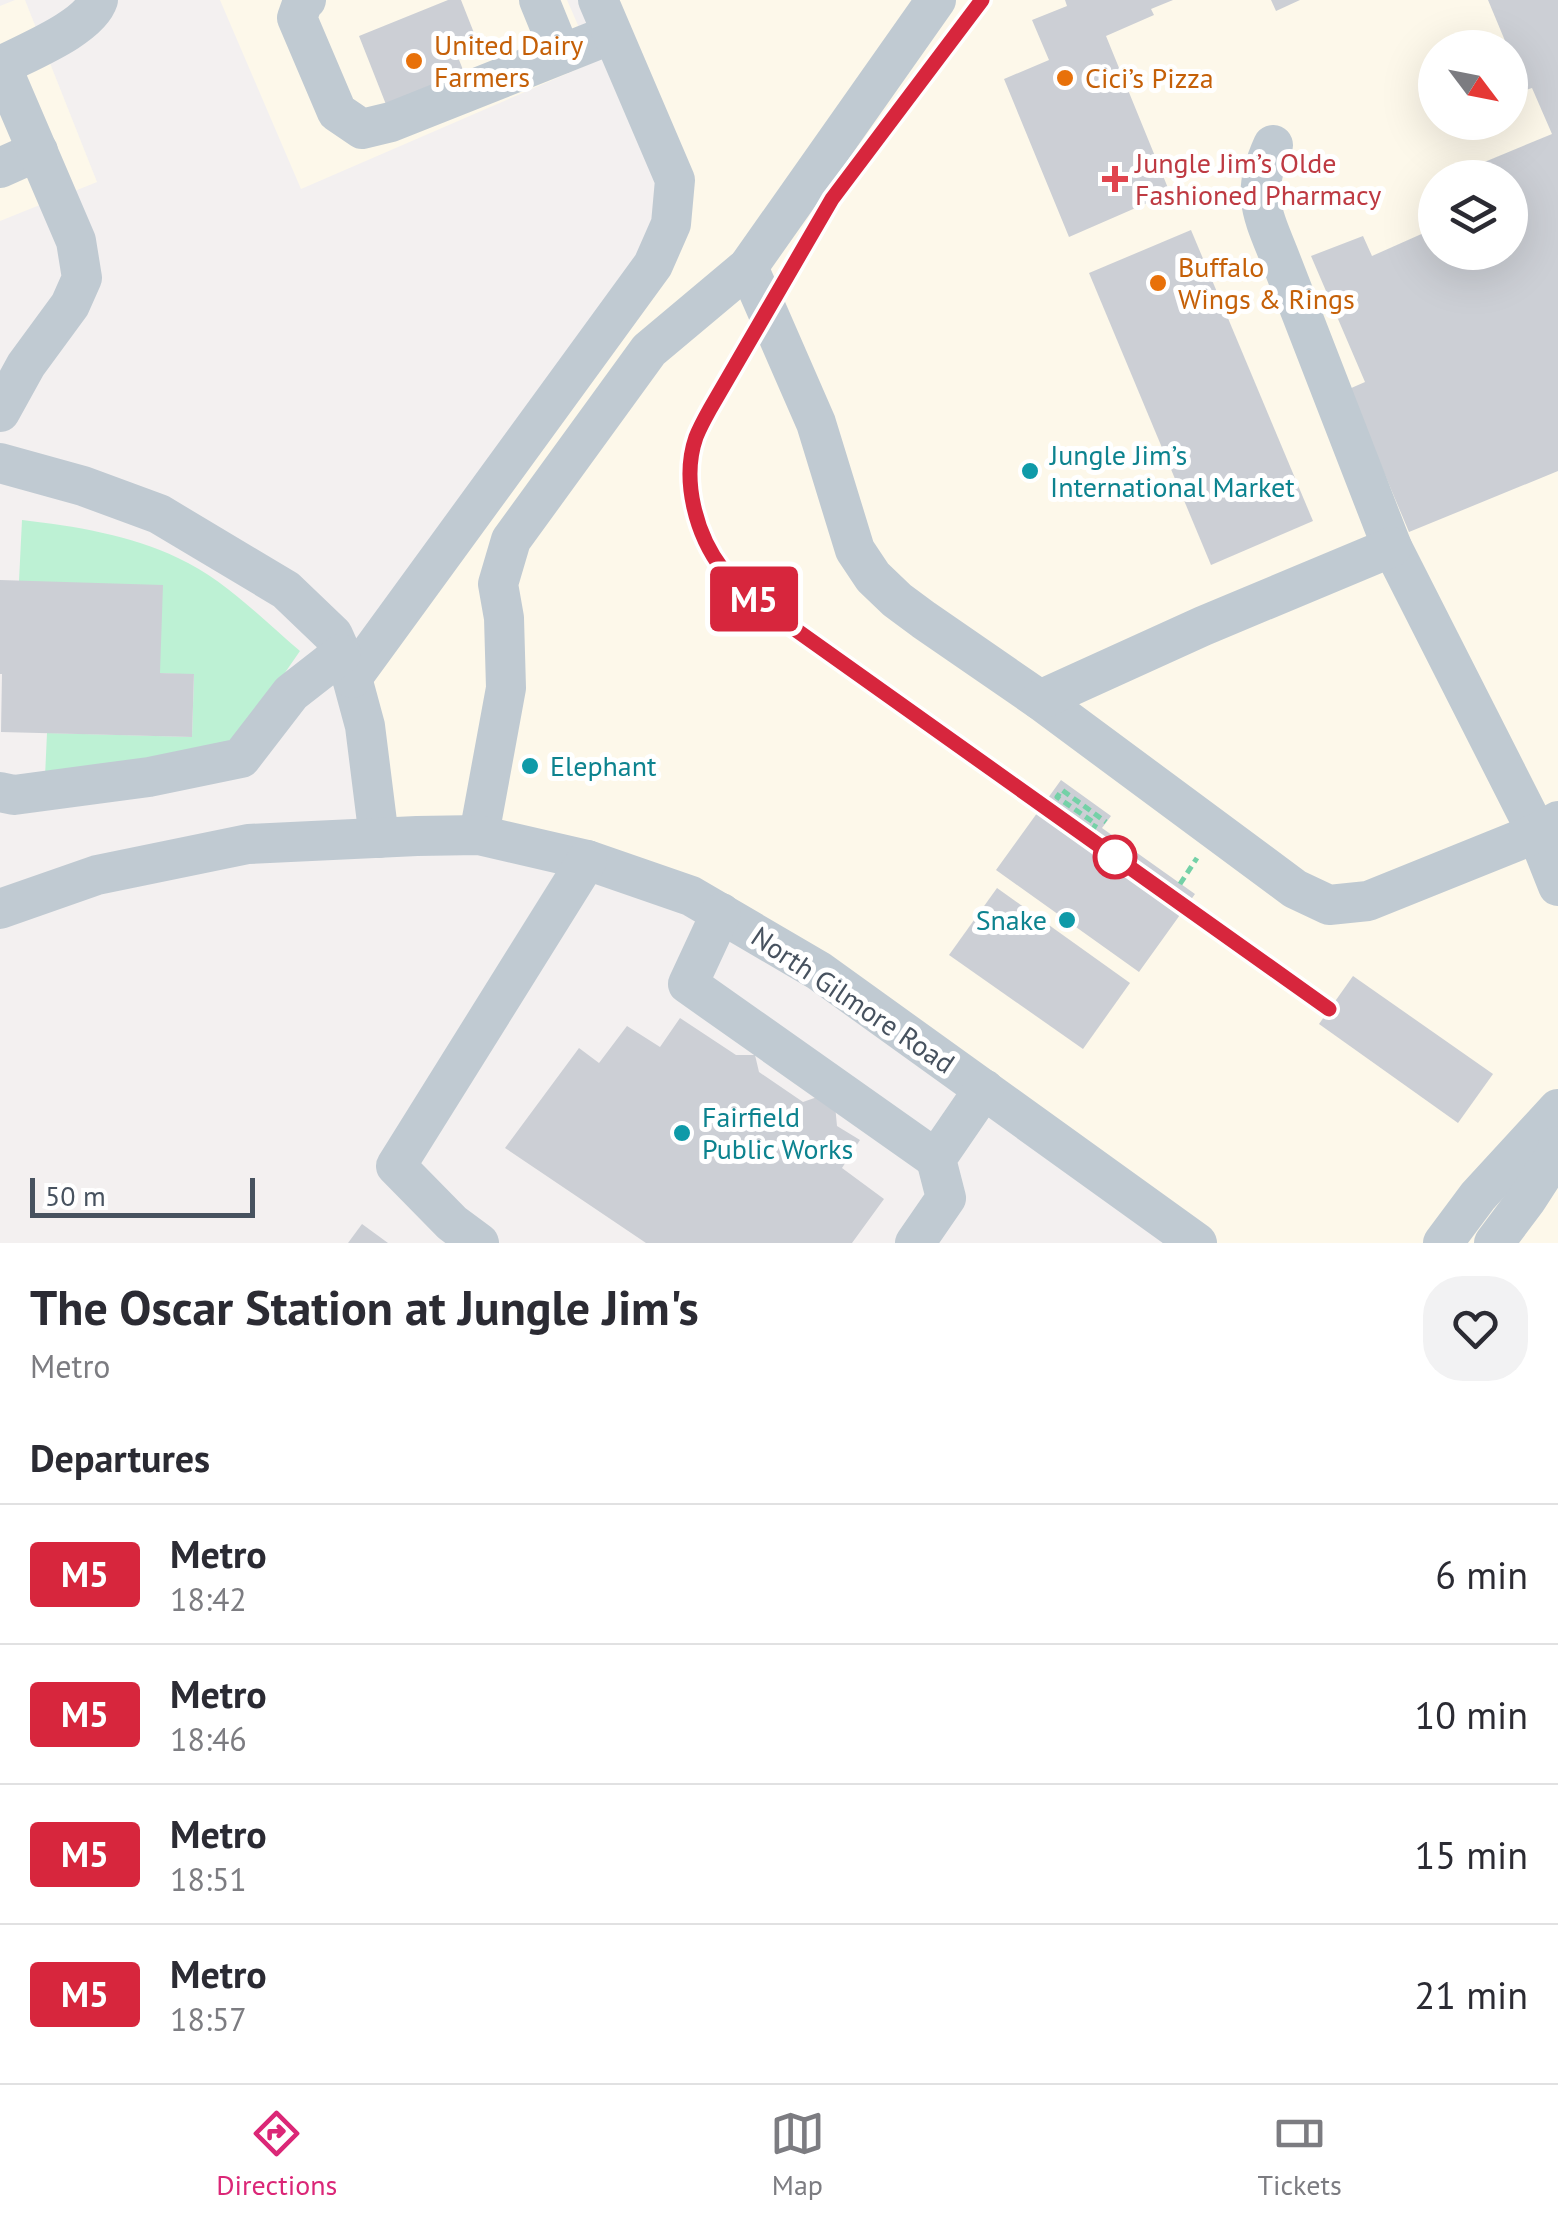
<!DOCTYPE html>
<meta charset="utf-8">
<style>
:root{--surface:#fff;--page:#f2f2f3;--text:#2b2b33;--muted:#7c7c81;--line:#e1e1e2;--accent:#db2777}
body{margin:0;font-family:"PT Sans",sans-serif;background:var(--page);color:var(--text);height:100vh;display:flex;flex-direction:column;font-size:38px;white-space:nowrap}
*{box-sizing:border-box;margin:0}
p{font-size:32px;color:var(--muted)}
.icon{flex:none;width:55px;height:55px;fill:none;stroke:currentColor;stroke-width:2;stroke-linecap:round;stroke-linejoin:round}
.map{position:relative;height:1243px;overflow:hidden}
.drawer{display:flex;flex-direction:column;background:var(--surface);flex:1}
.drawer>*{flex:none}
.badge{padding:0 20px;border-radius:8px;font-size:35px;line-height:65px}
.needle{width:65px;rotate:122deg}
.buttons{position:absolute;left:1418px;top:30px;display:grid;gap:20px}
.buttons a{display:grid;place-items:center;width:110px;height:110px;border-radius:50%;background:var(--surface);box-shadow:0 10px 40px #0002;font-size:50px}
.scale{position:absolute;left:30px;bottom:25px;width:225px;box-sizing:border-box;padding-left:10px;border:5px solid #47525f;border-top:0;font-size:28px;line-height:35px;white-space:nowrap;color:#47525f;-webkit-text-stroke:8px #fff;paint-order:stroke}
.map>.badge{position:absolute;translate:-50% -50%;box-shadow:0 0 0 5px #fff}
h2{padding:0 30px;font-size:38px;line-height:90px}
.round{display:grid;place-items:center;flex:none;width:105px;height:105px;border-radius:40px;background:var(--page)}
.overview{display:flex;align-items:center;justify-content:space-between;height:170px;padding:0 30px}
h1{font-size:48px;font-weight:700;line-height:75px}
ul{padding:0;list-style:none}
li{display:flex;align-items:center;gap:30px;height:140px;padding:0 30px;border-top:2px solid var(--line)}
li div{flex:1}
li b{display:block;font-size:38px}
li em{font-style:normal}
li .badge{min-width:110px;font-weight:700;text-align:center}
.tab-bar{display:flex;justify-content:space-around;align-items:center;height:140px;border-top:2px solid var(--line);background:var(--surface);font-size:28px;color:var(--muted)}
.tab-bar a{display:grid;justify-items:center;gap:5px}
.tab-bar .on{color:var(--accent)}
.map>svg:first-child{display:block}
</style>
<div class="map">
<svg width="1558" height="1243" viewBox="0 0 1558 1243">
<rect width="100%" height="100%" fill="#f3f0f0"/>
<!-- commercial -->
<g fill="#fdf8ea" fill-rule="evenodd">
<polygon points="15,0 25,0 97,182 0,221 0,6"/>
<polygon points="220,0 567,0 594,62 301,189"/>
<path d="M598,0H1558V1243H1197L648,881L379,838L352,678L671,224ZM1435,48H1510V122H1435ZM1435,178H1510V252H1435Z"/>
</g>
<!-- green -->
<path fill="#bdf1d4" d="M22,520C74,526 131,535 178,558C224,579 262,619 300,651L243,733L218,751L45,777L47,733L192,737L194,675L160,673L19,581Z"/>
<!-- building -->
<g fill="#cccfd5">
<polygon points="448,0 461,0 476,38 454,47 465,75 387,107 359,36"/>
<polygon points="1065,0 1173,0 1151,9 1154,15 1106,36 1170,193 1069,237 1004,79 1049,60 1032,20 1067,6"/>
<polygon points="1271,0 1300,0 1276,11"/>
<polygon points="1488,0 1558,0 1558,471 1409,532 1349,389 1365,382 1311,256 1363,236 1372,256 1435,228 1435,252 1510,252 1510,178 1460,178 1458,173 1552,134 1532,88 1526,90 1510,53 1510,48 1508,48"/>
<polygon points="1191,230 1313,521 1211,565 1089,273"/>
<polygon points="0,580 163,585 160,673 194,674 192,737 1,732 2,674 0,674"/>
<polygon points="1061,780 1111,816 1102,828 1195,894 1139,972 996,870"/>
<polygon points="997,888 1130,983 1083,1049 949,955"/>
<polygon points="1353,976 1493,1074 1458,1123 1319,1024"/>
<polygon points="680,1018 736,1055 755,1055 759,1072 803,1102 820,1096 835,1105 837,1126 860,1140 842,1168 884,1199 852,1243 646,1243 505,1148 579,1048 599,1063 627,1026 660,1047"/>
<polygon points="362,1224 388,1243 348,1243"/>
</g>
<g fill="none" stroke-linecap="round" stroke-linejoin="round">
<!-- path -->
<g stroke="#74d1a7" stroke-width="5" stroke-dasharray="8 5" stroke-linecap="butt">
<polyline points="1092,831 1096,824 1057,797 1062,790 1106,822"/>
<polyline points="1180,884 1197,858"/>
</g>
<!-- minor -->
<g stroke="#c0cad2" stroke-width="40">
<polyline points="306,0 303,1 297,18 337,112 362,129 391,122 612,34"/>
<polyline points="539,0 561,54"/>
<path d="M1273,145C1252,191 1260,209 1278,253L1392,547L1537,833L1558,886"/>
<polyline points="0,168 38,151"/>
<polyline points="748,267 816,423 855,550 873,577 897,600 924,620 1040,700 1295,889 1329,905 1368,901 1537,833 1558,821"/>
<path d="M0,412L26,365L70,305L82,278L76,241L1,66C27,52 89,28 98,0"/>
<polyline points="0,463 83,486 159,514 286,590 333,635 352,678 365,726 379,838"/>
<polyline points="352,678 653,265 671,224 675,180 598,0"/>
<polyline points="1040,700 1203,626 1392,547"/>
<polyline points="0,792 14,795 149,777 241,758 291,693 341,654"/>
<polyline points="479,835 506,688 504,618 498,584 511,540 649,350 748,267 936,0"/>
<polyline points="0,909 97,875 248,844 417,836 479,835 587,860 691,896 819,971 1197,1243"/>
<polyline points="721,913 688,984 936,1159"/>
<polyline points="479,1243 452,1223 396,1166 587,860"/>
<polyline points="915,1243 946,1198 936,1159 984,1089"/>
<polyline points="1443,1243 1478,1196 1558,1109"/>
<polyline points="1494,1243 1527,1199 1556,1154 1558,1146"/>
</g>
<!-- rail casing -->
<g stroke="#b2b5bb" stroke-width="11">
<g id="rail">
<path d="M982,0L832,199L710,409C703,423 695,437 693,452C686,493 698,538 723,570C731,580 742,589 751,598L1043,805"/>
<polyline points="1186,907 1329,1009"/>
</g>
</g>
<!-- rail -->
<use href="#rail" stroke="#fff" stroke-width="8" stroke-dasharray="22" stroke-linecap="butt"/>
</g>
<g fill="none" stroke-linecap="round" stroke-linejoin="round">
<!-- line casing -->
<g stroke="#fff" stroke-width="22">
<path id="line" d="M982,0L832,199L710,409C705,418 700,427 696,437C681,480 696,535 723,570C731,580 742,589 751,598L1329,1009"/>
</g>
<!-- line -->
<use href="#line" stroke="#d7263d" stroke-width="15"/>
</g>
<!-- markers -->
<g fill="#e8710a" stroke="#fff" stroke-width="4">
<circle cx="414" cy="61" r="10"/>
<circle cx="1065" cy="78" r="10"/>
<circle cx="1158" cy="283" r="10"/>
</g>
<path fill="#e0444e" stroke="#fff" stroke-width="4" d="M1110 164h10v10h10v10h-10v10h-10v-10h-10v-10h10z"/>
<g fill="#0f9aa8" stroke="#fff" stroke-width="4">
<circle cx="1030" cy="471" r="10"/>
<circle cx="530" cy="766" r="10"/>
<circle cx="1067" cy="920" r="10"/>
<circle cx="682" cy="1133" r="10"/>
</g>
<circle fill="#fff" stroke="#d7263d" stroke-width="5" cx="1115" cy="857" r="20"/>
<g text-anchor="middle" stroke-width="10" stroke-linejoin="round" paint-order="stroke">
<!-- food labels -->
<g font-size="28" fill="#c56008" stroke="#fff" text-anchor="start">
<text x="434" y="55">United Dairy<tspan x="434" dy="32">Farmers</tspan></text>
<text x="1085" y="88">Cici’s Pizza</text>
<text x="1178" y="277">Buffalo<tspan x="1178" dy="32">Wings &amp; Rings</tspan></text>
</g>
<!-- health labels -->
<g font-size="28" fill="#be3a42" stroke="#fff" text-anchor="start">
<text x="1135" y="173">Jungle Jim’s Olde<tspan x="1135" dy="32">Fashioned Pharmacy</tspan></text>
</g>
<!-- culture labels -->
<g font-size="28" fill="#0d838f" stroke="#fff" text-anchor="start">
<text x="1050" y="465">Jungle Jim’s<tspan x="1050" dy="32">International Market</tspan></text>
<text x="550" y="776">Elephant</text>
<text x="1047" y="930" text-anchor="end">Snake</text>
<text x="702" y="1127">Fairfield<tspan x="702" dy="32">Public Works</tspan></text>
</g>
<!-- street labels -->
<g font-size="28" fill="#47525f" stroke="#fff">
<text transform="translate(853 1000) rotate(34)" y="10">North Gilmore Road</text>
</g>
</g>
</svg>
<div class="buttons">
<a><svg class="needle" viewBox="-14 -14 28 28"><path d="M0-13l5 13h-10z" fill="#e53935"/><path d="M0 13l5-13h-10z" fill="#7c7c81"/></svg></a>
<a><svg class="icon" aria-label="layers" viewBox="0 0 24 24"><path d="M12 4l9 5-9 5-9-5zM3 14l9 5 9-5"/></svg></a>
</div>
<div class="scale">50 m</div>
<b class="badge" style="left:754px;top:599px;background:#d7263d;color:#fff">M5</b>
</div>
<section class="drawer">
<div class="overview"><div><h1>The Oscar Station at Jungle Jim's</h1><p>Metro</p></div><a class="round"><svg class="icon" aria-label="heart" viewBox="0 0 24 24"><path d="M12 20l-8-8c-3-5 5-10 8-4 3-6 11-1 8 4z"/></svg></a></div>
<h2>Departures</h2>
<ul>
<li><span class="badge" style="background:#d7263d;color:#fff">M5</span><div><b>Metro</b><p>18:42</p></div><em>6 min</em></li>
<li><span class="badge" style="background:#d7263d;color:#fff">M5</span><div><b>Metro</b><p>18:46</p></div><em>10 min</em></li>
<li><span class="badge" style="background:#d7263d;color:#fff">M5</span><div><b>Metro</b><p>18:51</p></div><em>15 min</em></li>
<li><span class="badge" style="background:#d7263d;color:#fff">M5</span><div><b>Metro</b><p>18:57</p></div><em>21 min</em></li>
</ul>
</section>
<nav class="tab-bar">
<a class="on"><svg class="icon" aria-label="directions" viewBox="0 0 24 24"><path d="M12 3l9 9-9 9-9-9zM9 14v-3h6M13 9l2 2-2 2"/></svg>Directions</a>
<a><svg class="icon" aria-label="map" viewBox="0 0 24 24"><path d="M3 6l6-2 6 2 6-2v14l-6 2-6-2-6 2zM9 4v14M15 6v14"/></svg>Map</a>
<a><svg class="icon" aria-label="tickets" viewBox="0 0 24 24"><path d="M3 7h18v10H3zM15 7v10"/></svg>Tickets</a>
</nav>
